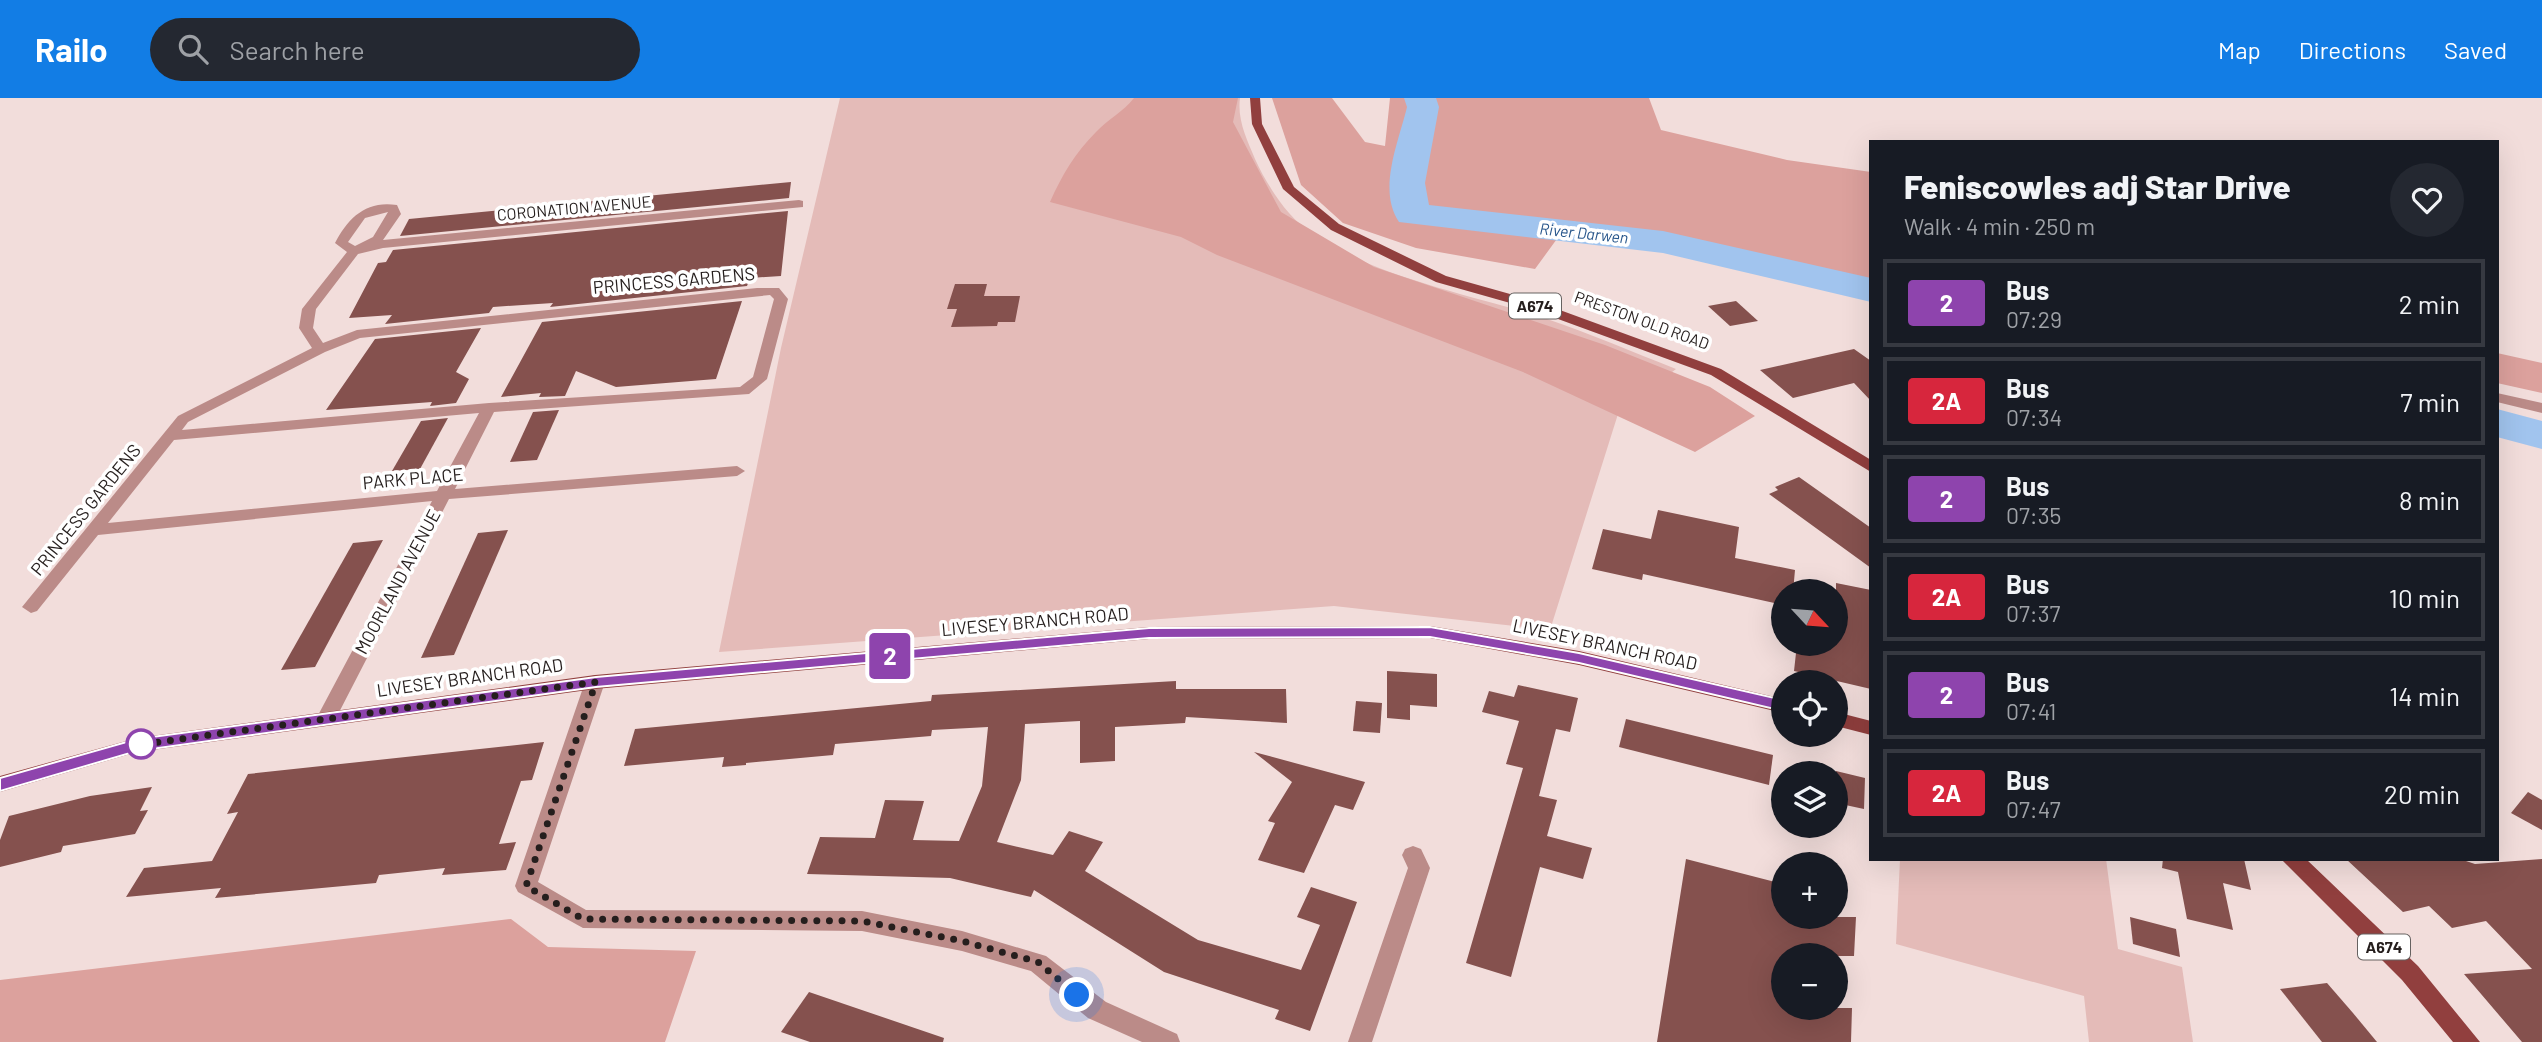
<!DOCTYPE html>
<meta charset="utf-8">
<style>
:root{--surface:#171b24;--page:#242831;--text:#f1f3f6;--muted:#9ea1a6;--line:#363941;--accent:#127de5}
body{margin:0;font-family:Barlow,sans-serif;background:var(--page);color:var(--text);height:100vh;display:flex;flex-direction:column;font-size:26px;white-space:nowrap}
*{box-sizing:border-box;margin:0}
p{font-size:23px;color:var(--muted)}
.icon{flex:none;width:38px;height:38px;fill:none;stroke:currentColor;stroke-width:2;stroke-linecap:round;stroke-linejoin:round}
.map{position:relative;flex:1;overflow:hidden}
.sheet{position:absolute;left:1869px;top:42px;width:630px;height:721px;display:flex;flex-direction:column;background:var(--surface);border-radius:0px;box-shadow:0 7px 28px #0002}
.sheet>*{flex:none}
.badge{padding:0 14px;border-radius:5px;font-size:24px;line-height:46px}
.needle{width:46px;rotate:116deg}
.buttons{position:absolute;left:1771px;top:481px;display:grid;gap:14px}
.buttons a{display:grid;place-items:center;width:77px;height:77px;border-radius:50%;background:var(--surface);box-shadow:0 7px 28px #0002;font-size:35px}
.you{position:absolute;width:35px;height:35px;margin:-18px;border:5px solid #fff;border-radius:50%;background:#1a73e8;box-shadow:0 0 0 10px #1a73e833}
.map>.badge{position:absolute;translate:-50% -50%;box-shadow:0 0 0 4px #fff}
.round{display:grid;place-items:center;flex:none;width:74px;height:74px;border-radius:37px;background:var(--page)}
.overview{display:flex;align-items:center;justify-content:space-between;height:119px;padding:0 35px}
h1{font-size:33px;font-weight:800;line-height:52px}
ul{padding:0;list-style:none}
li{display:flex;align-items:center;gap:21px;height:88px;margin:0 14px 10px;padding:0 21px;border:4px solid var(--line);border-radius:0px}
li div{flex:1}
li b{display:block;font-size:26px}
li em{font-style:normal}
li .badge{min-width:77px;font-weight:700;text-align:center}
header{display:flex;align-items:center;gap:42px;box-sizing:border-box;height:98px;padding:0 35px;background:var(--accent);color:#fff}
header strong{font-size:33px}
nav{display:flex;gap:38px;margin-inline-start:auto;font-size:24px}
.search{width:490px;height:63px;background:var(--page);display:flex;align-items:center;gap:18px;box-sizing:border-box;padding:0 24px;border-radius:38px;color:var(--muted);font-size:26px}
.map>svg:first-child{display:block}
</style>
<header>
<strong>Railo</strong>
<div class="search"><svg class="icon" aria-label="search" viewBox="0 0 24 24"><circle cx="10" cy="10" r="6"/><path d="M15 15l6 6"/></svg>Search here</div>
<nav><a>Map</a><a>Directions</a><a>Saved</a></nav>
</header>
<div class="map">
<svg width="2542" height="944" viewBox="0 0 2542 944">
<rect width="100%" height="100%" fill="#f2dddb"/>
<!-- green -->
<g fill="#e4bbb8">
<path d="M840,0H1240C1237,22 1247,42 1255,61C1263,79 1276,100 1289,115C1339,173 1475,197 1547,221C1591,236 1633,254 1676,271L1618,316L1550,532L1334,508L719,554L781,250Z"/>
<polygon points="1900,761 2106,761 2118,851 2182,869 2193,944 2089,944 2084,898 1896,846"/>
</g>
<!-- forest -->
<g fill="#dca19d">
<path d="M1134,0H1238L1233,24L1281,114L1374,169L1605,247L1710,289L1755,318L1695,354L1523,274L1217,157L1181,139L1050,104C1062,77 1075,55 1096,34C1108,21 1123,14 1134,0Z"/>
<polygon points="1272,0 1332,0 1365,44 1385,48 1390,0 1649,0 1661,32 1787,62 1871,74 1871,183 1712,145 1570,123 1535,171 1416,150 1343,125 1301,87"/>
<polygon points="2497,255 2542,265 2542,295 2497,285"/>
<polygon points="511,821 548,849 696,853 665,944 0,944 0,882"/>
</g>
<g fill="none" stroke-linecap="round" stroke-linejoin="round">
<!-- river -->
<g fill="#a1c4ee" fill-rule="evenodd">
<path d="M1404,0H1436L1439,9L1425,85L1429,107L1663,133L1871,180V204L1663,155L1399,124C1377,92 1399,43 1407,9Z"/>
<polygon points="2497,311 2542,323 2542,351 2497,339"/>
</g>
</g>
<!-- building -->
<g fill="#85514e">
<polygon points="791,84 789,100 400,138 409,121"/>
<polygon points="788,113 781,178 750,180 747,188 550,209 553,205 493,209 489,215 385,226 392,217 349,220 378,165 386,164 393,152"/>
<polygon points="955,186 987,186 984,198 1020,198 1015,224 998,224 997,228 951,229 957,211 947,211"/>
<polygon points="742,203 716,281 616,289 576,273 565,298 539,299 541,295 501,299 542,224"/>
<polygon points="1736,203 1758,223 1730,228 1708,208"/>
<polygon points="481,230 456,274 469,281 456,305 430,308 432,304 326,312 375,241"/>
<polygon points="1854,251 1871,263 1871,303 1854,285 1793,300 1760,272"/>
<polygon points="559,312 537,362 510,364 533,314"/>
<polygon points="448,320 420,371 392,373 421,323"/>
<polygon points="1799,379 1871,430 1871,470 1769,396 1778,392 1775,389"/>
<polygon points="1658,412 1739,429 1735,460 1795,472 1793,494 1783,494 1783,507 1643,476 1642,482 1592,471 1603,431 1651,441"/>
<polygon points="508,432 454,557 421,560 478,435"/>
<polygon points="383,442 315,569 281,572 353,445"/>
<polygon points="1836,485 1871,492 1871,591 1794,573 1797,546 1836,546"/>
<polygon points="1387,573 1437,576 1437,609 1410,607 1410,622 1387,620"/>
<polygon points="1176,583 1176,591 1286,591 1287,625 1186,619 1185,625 1115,629 1115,663 1080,665 1080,623 1025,626 1021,682 997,744 1053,757 1069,733 1103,744 1085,773 1198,842 1301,872 1320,827 1297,819 1311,789 1357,804 1310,933 1275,921 1279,912 1164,874 1034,792 1031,799 950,780 807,776 820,739 875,740 885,702 924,703 913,742 959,743 982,688 988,629 932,632 931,638 835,646 833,657 746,665 746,667 722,669 724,659 624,668 635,631 931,603 932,597"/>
<polygon points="1518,587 1578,600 1570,634 1556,631 1539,698 1557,702 1547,738 1592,750 1583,781 1540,769 1511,879 1466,865 1523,670 1506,666 1519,623 1482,614 1489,593 1514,599"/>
<polygon points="1356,603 1382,605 1380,635 1353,633"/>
<polygon points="1626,621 1773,657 1769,687 1619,649"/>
<polygon points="544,644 532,682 521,683 499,746 516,744 506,772 442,777 445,770 379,777 376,785 215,800 221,790 126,799 144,770 212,763 238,714 227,716 248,676"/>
<polygon points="1254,654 1365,684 1353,712 1335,707 1304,775 1258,762 1275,725 1268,723 1292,684"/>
<polygon points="1836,673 1865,680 1864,711 1836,705"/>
<polygon points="152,689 140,713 148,712 135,736 63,748 61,754 0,769 0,742 9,718 90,698"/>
<polygon points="2528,694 2542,702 2542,732 2511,715"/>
<polygon points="1686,761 1783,786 1783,819 1856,819 1854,858 1783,858 1783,910 1852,910 1851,944 1657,944"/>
<polygon points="2163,761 2244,761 2251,792 2223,785 2233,832 2187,821 2178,774 2162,770"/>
<polygon points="2346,761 2460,761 2475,766 2542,761 2542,944 2522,944 2464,876 2532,871 2486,823 2452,830 2429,808 2403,814"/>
<polygon points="2130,819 2176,831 2180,859 2133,846"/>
<polygon points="2327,885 2353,915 2377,944 2322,944 2280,891"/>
<polygon points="809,894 944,940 943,944 810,944 781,934"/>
</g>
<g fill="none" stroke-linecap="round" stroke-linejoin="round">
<!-- street -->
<g fill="#bb8b88" fill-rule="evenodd">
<path d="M799,102L803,103V109L383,150L358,156L316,211L313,230L323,245L357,232L757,190H779L788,201L767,281L749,296L494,314L455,391L737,368L745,373L737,378L449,401L333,626H319L316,621L432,403L98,437L37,513L31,515L22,509L178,318L312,250L299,230L302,211L347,154L335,145C348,120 366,102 397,107L401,116L383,142ZM388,114L373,139L355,148L348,144L365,120ZM770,197L774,201L753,279L740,289L489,305L182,332L188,324L325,254L360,240ZM479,315L437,393L108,425L174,342Z"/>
<polygon points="2497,295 2542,305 2542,315 2497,304"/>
<polygon points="595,577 602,579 605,584 538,784 586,812 862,813 962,833 1046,858 1106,904 1177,936 1180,944 1142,944 1088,920 1031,873 962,853 862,833 583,830 518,794 515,788 585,584 588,579"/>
<polygon points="1413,748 1421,751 1430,770 1372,944 1348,944 1408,770 1402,757 1405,751"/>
</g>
<!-- primary -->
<g fill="#913f3e" fill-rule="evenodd">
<polygon points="1250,0 1260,0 1262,26 1294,89 1339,126 1446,178 1538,204 1721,271 1871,362 1871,374 1711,277 1528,210 1436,184 1331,132 1283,91 1252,26"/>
<polygon points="1430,528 1579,553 1783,601 1783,615 1579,567 1430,540 1149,541 595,591 137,654 0,694 0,678 137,640 595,577 1149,529"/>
<polygon points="1836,614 1871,623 1871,637 1836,628"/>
<polygon points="2281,761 2306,761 2418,868 2480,944 2453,944 2402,882"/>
</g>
</g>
<!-- line -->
<polygon fill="#8e44ad" stroke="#fff" stroke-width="2" points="1430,529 1579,555 1783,602 1791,607 1783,613 1579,565 1430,539 1149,540 596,589 137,653 0,693 0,680 137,641 596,579 1149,530"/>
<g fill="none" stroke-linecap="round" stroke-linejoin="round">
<!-- walk -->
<polyline stroke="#251e1d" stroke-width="7" stroke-dasharray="0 12.6" points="141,646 137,647 596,584 526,788 583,821 862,823 962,843 1038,864 1077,897"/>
</g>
<!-- markers -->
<circle fill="#fff" stroke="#8e44ad" stroke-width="3.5" cx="141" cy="646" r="14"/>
<g text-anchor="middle" stroke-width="7" stroke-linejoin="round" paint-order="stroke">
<!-- far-street labels -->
<g font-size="16" fill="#251e1d" stroke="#fff">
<text transform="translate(574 110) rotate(-5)" y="6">CORONATION AVENUE</text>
<text transform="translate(1642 222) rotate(20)" y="6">PRESTON OLD ROAD</text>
</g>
<!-- far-water labels -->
<g font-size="16" font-style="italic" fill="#28568b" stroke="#fff">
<text transform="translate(1584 135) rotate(6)" y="6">River Darwen</text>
</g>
<!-- shield labels -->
<g fill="#fff" stroke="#666261" stroke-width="2">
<rect x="1509" y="195.5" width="52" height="25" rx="5"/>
<rect x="2358" y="836.5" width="52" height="25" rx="5"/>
</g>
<g font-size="16" font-weight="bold" fill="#251e1d">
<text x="1535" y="214">A674</text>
<text x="2384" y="855">A674</text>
</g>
<!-- street labels -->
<g font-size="18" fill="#251e1d" stroke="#fff">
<text transform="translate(674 183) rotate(-5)" y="6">PRINCESS GARDENS</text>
<text transform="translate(413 381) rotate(-5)" y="6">PARK PLACE</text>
<text transform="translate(86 412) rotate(-51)" y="6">PRINCESS GARDENS</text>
<text transform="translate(398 484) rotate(-62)" y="6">MOORLAND AVENUE</text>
<text transform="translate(1035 524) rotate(-5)" y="6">LIVESEY BRANCH ROAD</text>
<text transform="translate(1605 547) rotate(12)" y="6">LIVESEY BRANCH ROAD</text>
<text transform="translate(470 580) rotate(-8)" y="6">LIVESEY BRANCH ROAD</text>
</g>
</g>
</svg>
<div class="buttons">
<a><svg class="needle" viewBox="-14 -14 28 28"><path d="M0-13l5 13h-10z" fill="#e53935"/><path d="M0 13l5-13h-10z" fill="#9ea1a6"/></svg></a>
<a><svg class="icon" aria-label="locate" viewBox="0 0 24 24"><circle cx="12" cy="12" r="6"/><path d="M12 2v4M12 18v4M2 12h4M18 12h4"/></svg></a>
<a><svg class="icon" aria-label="layers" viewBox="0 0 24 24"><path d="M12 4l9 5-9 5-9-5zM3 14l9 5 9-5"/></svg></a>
<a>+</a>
<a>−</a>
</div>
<div class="you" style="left:1077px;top:897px"></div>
<b class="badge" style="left:890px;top:558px;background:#8e44ad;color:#fff">2</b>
<section class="sheet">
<div class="overview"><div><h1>Feniscowles adj Star Drive</h1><p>Walk · 4 min · 250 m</p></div><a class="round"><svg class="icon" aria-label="heart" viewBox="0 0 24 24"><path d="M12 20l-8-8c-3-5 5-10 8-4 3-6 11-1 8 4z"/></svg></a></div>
<ul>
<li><span class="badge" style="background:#8e44ad;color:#fff">2</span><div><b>Bus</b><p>07:29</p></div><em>2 min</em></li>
<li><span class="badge" style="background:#d7263d;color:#fff">2A</span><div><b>Bus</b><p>07:34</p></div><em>7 min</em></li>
<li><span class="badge" style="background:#8e44ad;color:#fff">2</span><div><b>Bus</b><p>07:35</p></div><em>8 min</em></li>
<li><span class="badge" style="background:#d7263d;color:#fff">2A</span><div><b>Bus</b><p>07:37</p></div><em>10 min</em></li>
<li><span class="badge" style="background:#8e44ad;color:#fff">2</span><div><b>Bus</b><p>07:41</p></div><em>14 min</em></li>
<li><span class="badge" style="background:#d7263d;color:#fff">2A</span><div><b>Bus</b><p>07:47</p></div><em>20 min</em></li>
</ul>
</section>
</div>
